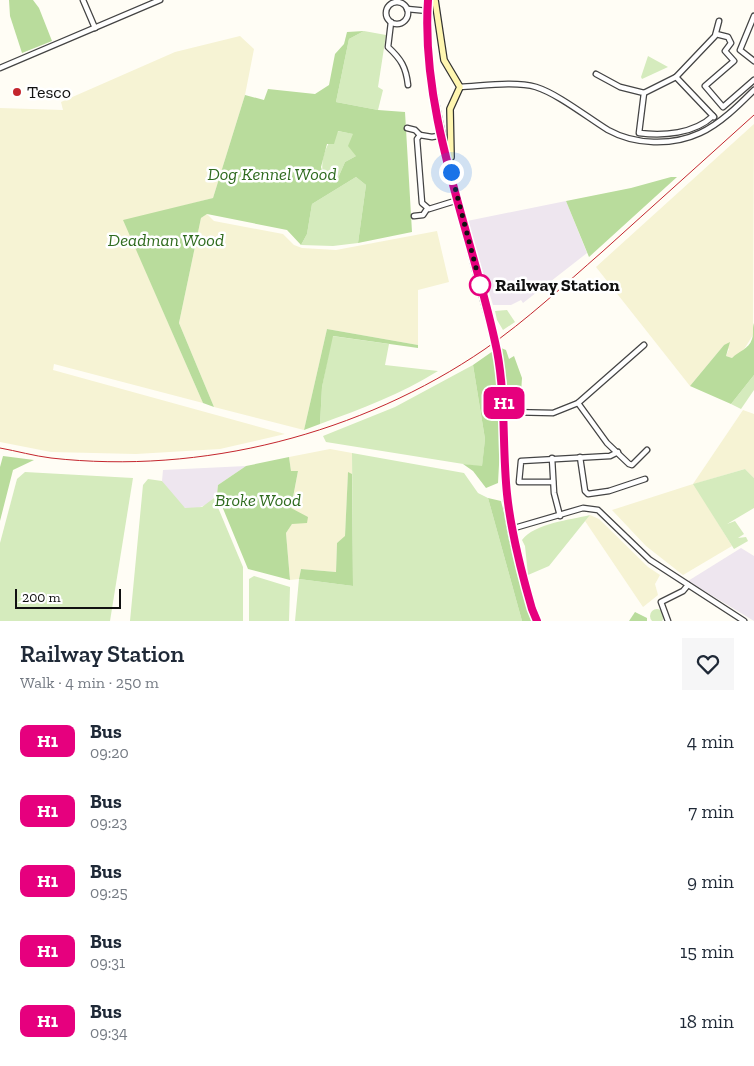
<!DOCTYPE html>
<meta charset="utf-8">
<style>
:root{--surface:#fff;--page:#f6f6f7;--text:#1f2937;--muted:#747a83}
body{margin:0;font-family:"Zilla Slab",serif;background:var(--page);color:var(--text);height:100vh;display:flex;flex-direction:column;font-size:19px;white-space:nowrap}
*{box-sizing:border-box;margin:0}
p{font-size:16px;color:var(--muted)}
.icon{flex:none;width:28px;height:28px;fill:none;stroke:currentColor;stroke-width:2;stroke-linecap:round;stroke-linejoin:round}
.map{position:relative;height:621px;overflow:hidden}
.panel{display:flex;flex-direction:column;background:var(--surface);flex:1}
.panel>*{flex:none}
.badge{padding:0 10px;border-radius:8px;font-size:18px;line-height:32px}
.scale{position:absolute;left:15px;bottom:12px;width:106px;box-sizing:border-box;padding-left:5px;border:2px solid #111;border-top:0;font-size:14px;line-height:18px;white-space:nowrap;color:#111;-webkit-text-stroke:4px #fff;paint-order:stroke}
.you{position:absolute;width:25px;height:25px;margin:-12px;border:4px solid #fff;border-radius:50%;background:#1a73e8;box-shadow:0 0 0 8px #1a73e833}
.map>.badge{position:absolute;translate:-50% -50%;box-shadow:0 0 0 2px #fff}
.round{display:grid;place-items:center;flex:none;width:52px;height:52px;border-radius:0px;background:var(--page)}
.summary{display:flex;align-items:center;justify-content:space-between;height:85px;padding:0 20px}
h1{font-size:24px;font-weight:600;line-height:38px}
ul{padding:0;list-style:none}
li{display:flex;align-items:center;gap:15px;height:70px;padding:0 20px}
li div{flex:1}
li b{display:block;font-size:19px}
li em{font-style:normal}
li .badge{min-width:55px;font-weight:700;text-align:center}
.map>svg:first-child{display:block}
</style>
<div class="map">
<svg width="754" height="621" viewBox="0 0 754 621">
<rect width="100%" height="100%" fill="#fffdf5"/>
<!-- industrial -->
<g fill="#eee6ef">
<polygon points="566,201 587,253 523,303 521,300 511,305 493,305 467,221"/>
<polygon points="246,466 218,485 217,494 208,504 195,509 185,508 179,504 162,481 163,470"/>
<polygon points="741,548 754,556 754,621 688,581"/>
</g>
<!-- farmland -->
<g fill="#f6f3d4">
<polygon points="240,36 254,49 245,95 213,198 124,221 203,403 54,364 53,370 285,434 220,449 136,454 51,452 0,442 0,108 63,110 61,102 175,52"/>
<polygon points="754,124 753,335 743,351 732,358 726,356 729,349 724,345 690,386 596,267"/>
<polygon points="207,214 214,221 283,234 294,245 302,248 336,250 437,231 449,282 418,290 418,345 327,329 304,430 214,407 179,323 201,218"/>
<polygon points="743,410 754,414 754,478 745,469 694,484 732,546 683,575 646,546 612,510 693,484"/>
<polygon points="330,449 352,453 352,474 348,473 345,537 337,543 336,572 301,569 299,579 290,580 286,533 292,524 291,509 298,471 291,471 289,457"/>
<polygon points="590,515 599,519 648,567 660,575 655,584 658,595 643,607 585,521"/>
</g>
<!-- green -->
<g fill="#d5ebbd">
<polygon points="364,31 386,35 378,87 383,90 378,110 336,102 349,39"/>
<polygon points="648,56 668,67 642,79 641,77"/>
<path d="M337,131L354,134L356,156L345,162L338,178H324C319,160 326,145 337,131Z"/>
<polygon points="356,177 366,185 358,243 333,246 301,245 307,234 312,204"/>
<polygon points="507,310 515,322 503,330 497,320 495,311"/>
<path d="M332,336L389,344L385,365L438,371C401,394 361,409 320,424L322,387Z"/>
<polygon points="473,365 485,439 482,467 326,442 323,436 395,407"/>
<polygon points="754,375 754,390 741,409 731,404"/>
<polygon points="352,453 464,473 478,493 488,498 522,621 295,621 299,579 353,586"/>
<polygon points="745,469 754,478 754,508 727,524 735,521 744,534 738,538 746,537 748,541 734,549 693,484"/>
<polygon points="25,472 133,478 110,621 0,621 0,543 17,479"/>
<polygon points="148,479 162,481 185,508 202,507 214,498 243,567 243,621 130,621 143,485"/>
<path d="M590,515L549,566L528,575L525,546L522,540C535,523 570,520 590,515Z"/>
<polygon points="254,576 290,587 289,621 249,621 249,579"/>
<circle cx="657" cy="616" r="7"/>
</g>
<!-- forest -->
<g fill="#b9dc9c" fill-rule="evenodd">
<polygon points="9,0 33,0 39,8 52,41 22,53 10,16"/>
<path d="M364,31L349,39L336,102L378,110L405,112L412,232L358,243L366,185L356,177L312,204L307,234L301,245L287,230L207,214L201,218L179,323L214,407L203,403L123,220L213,198L245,95L264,100L268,89L315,94L329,85L335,54L344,44L347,32ZM338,131L353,134L348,146L356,156L345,162L338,178H324L321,167L327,144H334Z"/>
<polygon points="671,177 677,177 589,257 566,201 631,188"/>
<path d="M754,323V375L731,404L690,386L724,345L730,342L726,356L732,358C739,351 749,349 752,339C754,334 752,328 754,323Z"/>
<polygon points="327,329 418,345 418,348 333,336 322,387 320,424 304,430"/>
<polygon points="501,348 506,350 509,359 514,356 522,378 520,408 513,407 510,403"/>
<polygon points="493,351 502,410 498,483 486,488 473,471 463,464 482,466 485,439 473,365"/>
<polygon points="3,456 34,460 13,470 0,521 0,467"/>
<polygon points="289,457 291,471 298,471 291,508 308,517 307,523 292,524 286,533 290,580 248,569 217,494 218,485 246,466"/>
<polygon points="348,472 352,474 353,586 299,579 301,569 336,572 337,543 345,536"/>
<polygon points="488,498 501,501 532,621 522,621"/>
<polygon points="635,612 647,618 647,621 629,621"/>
</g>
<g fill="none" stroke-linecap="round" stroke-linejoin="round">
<!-- minor casing -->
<g stroke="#444" stroke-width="7">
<g id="minor">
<polyline points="83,0 95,28"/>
<circle cx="397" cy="13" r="11"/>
<polyline points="407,9 428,11"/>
<polyline points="754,16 740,50 754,61"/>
<path d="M391,22L388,47C401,59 406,67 408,85"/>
<polyline points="716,34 728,37 731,43 725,51 734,61 705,86 723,107 754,80"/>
<polyline points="0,68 160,0"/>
<path d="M596,74L620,87L644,93L639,133C663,136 694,134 713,116"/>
<polyline points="676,77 715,36 719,21"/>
<path d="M460,87C482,86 515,81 536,87C558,94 587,117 608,130C635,145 672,146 700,133C720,124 739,105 754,90"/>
<polyline points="644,93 676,77 714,117"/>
<polyline points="407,128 415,130 420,135"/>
<polyline points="443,135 432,137 420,135 417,139 422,203 429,209 458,200"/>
<polyline points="414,216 423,215 427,209"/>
<polyline points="578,403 607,443 629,464 632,465 647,450"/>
<polyline points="504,412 553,413 578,403 644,345"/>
<polyline points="580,457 585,491 588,494 609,491 645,479"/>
<polyline points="552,458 554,493 560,516"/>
<polyline points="553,482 519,482 521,461 610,456 618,452"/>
<polyline points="511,529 583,508 598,510 650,560 744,621"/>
<polyline points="668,621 661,602 683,591 688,585"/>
</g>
</g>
<!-- secondary casing -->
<g stroke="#333" stroke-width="8">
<g id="secondary">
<path d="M428,0C424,57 437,114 450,169C463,222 476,274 491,327"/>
<polyline points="435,0 444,60 460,87 450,109 451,157"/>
<path d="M497,350C505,397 503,444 506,492C509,532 521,570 532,609L537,621"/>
</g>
</g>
<!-- minor -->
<use href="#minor" stroke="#fff" stroke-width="4.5"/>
<!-- secondary -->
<use href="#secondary" stroke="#fff6b0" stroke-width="5.5"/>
<!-- rail -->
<path stroke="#c4262e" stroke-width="1" d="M0,448C17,451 34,456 51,458C202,475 361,434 485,349C527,320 564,285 602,252C653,206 703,161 754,115"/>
<!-- secondary-bridge casing -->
<g stroke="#333" stroke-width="8" stroke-linecap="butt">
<polyline id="secondary-bridge" points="491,327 497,350"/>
</g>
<!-- secondary-bridge -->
<use href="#secondary-bridge" stroke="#fff6b0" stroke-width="5.5"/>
</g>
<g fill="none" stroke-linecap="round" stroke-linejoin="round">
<!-- line casing -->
<g stroke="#fff" stroke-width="11">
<path id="line" d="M428,0C420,117 474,238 497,351C506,399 502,446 507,494C511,533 521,571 532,609L537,621"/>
</g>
<!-- line -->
<use href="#line" stroke="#e6007e" stroke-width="8"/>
<!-- walk -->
<polyline stroke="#111" stroke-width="5" stroke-dasharray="0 9" points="451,172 482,291 480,285"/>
</g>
<!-- markers -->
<circle fill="#c4262e" stroke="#fff" stroke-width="2" cx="17" cy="92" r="5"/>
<circle fill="#fff" stroke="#e6007e" stroke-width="2.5" cx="480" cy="285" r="10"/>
<g text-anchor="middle" stroke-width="5" stroke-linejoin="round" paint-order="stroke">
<!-- poi labels -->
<g font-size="18" fill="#111" stroke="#fff" text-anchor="start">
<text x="27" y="98">Tesco</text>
</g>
<!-- park labels -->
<g font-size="18" font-style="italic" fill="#2f6b1f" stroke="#fff">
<text x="272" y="180">Dog Kennel Wood</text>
<text x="166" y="246">Deadman Wood</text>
<text x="258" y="506">Broke Wood</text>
</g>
<!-- stop labels -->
<g font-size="18" font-weight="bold" fill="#111" stroke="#fff" text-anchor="start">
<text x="495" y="291">Railway Station</text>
</g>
</g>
</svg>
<div class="scale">200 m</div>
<div class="you" style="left:451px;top:172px"></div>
<b class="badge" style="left:504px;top:403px;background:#e6007e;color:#fff">H1</b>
</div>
<section class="panel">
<div class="summary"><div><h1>Railway Station</h1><p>Walk · 4 min · 250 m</p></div><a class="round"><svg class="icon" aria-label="heart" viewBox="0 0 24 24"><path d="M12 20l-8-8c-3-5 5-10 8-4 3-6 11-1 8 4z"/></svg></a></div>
<ul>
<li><span class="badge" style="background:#e6007e;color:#fff">H1</span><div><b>Bus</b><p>09:20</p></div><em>4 min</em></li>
<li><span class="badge" style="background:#e6007e;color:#fff">H1</span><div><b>Bus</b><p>09:23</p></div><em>7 min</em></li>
<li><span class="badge" style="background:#e6007e;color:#fff">H1</span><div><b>Bus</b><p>09:25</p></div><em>9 min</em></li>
<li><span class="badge" style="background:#e6007e;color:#fff">H1</span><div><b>Bus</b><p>09:31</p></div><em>15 min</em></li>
<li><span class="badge" style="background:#e6007e;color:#fff">H1</span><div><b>Bus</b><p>09:34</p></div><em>18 min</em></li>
</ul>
</section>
